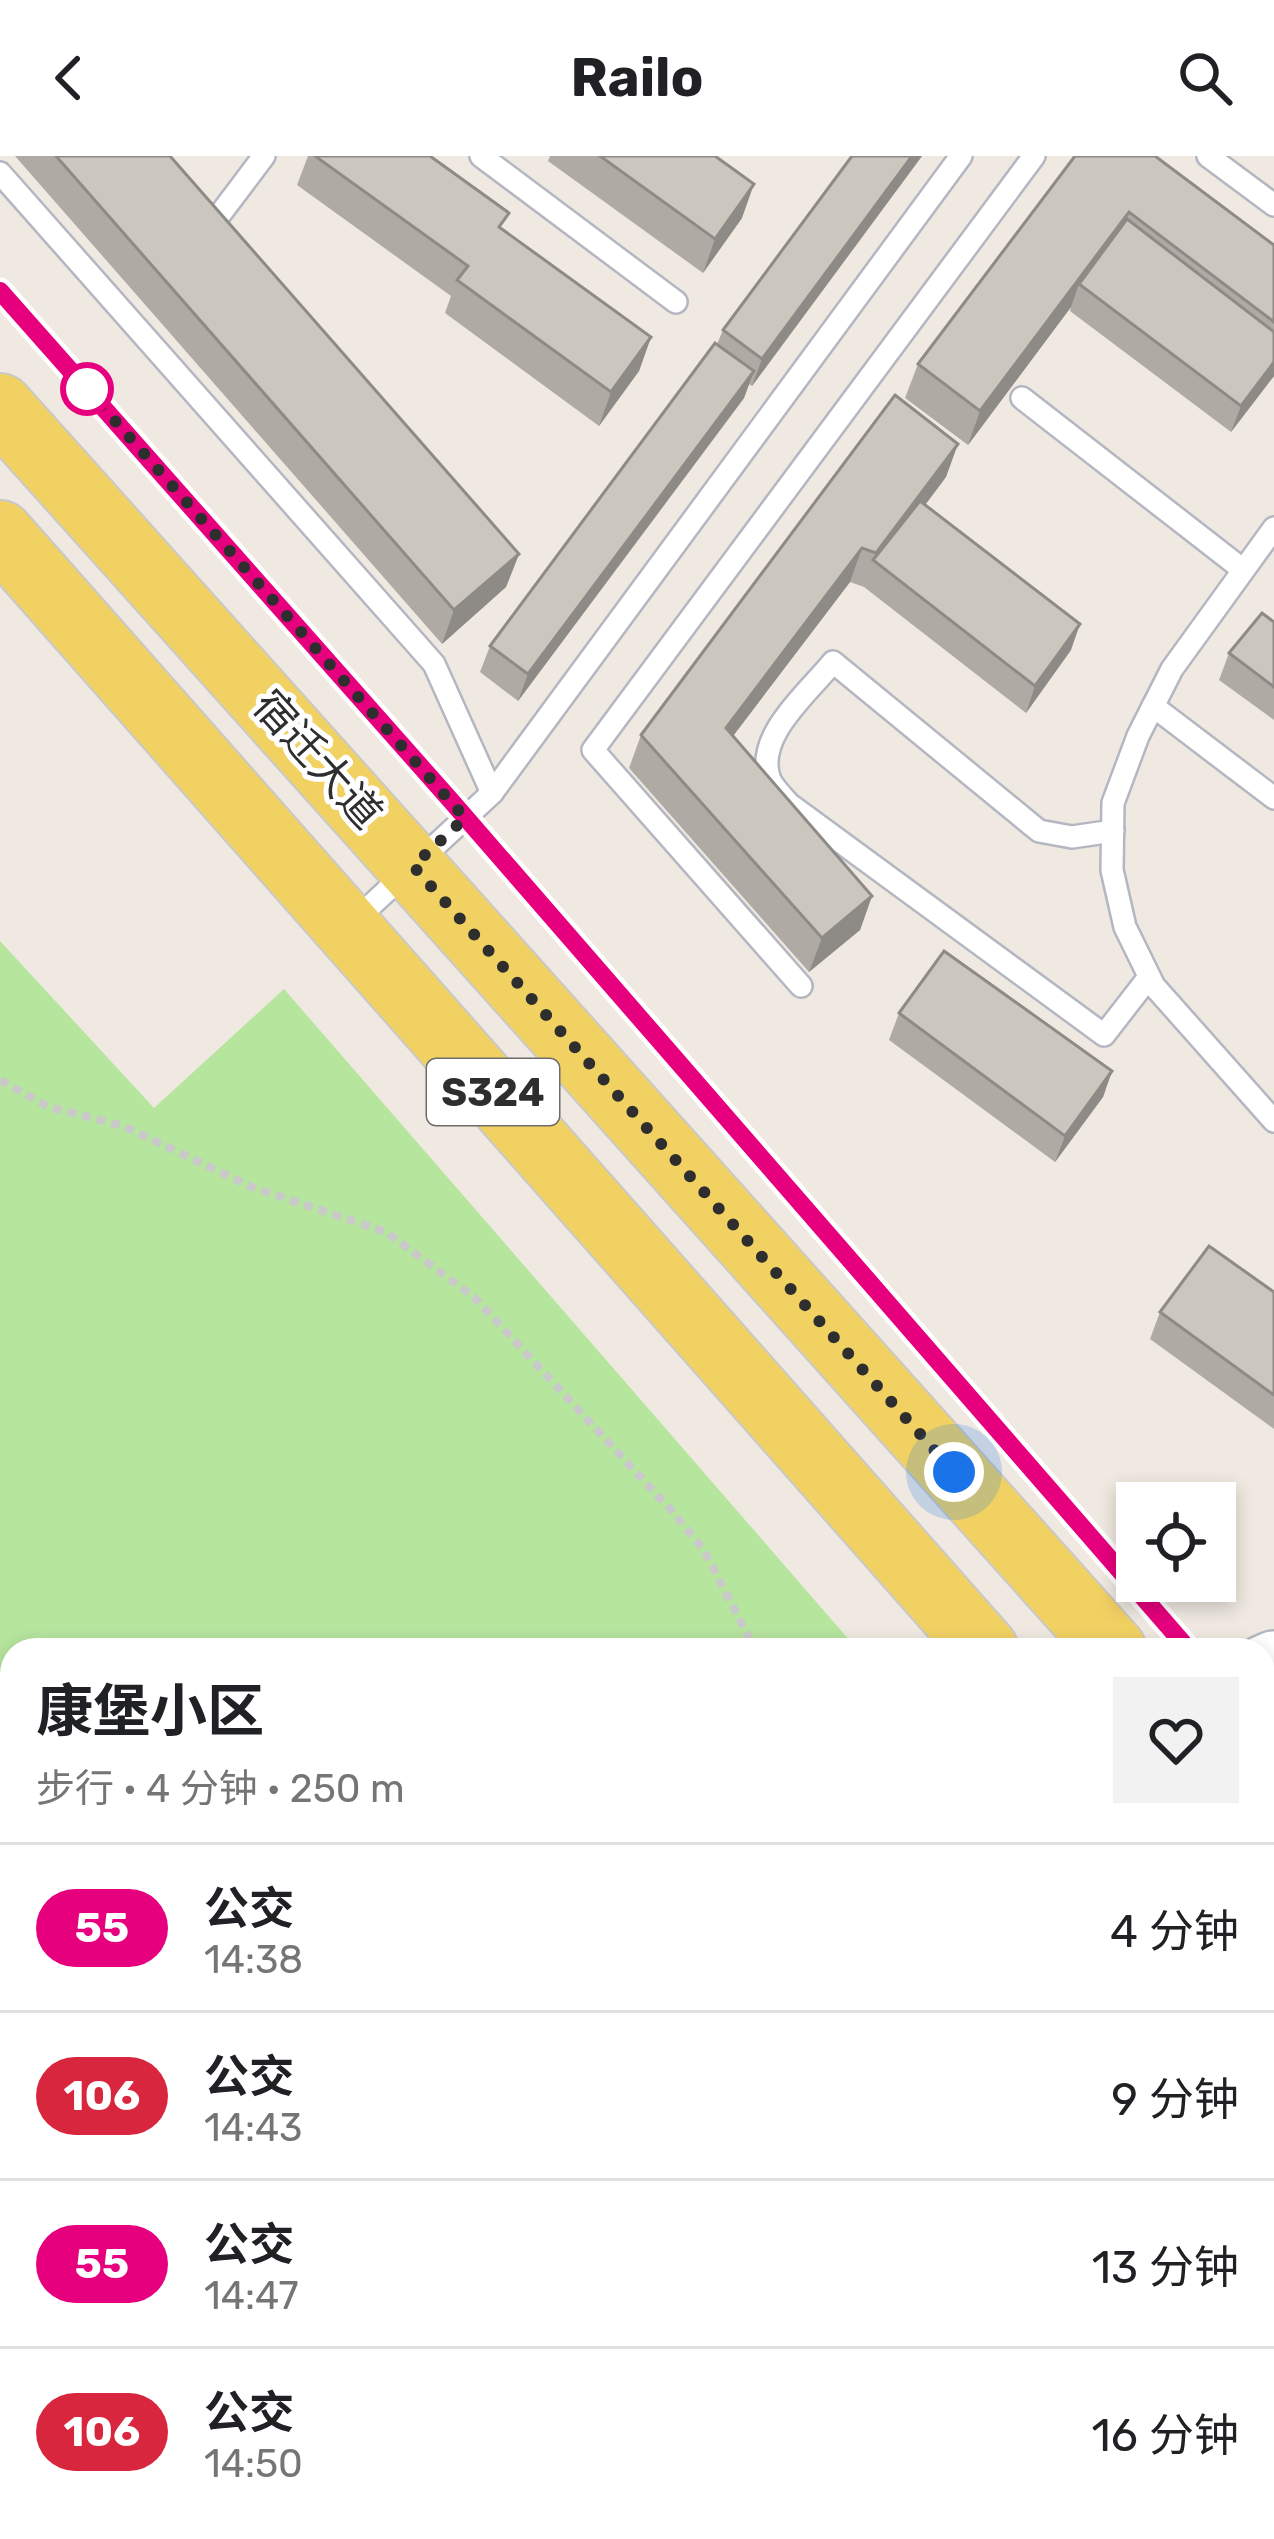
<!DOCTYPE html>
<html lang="zh">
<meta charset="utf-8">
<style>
:root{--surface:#fff;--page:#f2f2f2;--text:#202124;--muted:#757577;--line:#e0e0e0}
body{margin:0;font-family:Rubik,"Noto Sans SC",sans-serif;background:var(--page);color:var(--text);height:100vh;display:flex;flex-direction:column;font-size:45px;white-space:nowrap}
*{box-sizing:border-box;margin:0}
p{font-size:39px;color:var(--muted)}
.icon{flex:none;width:66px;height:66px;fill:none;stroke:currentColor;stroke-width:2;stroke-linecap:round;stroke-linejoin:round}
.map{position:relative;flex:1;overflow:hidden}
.sheet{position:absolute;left:0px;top:1482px;width:1275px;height:903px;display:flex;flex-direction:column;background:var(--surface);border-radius:36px 36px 0 0;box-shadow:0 6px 18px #0003}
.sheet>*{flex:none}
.badge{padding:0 24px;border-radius:39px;font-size:42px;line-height:78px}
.buttons{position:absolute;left:1116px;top:1326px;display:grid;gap:24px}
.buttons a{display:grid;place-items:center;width:120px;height:120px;border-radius:0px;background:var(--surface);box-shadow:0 6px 18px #0003;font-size:60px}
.you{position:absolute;width:60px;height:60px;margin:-30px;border:9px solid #fff;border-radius:50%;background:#1a73e8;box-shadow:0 0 0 18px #1a73e833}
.map>.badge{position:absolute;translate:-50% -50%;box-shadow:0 0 0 6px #fff}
.round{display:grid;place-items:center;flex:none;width:126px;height:126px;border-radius:0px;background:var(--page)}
.headline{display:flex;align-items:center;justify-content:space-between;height:204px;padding:0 36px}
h1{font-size:57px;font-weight:700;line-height:90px}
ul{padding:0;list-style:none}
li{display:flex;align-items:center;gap:36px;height:168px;padding:0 36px;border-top:3px solid var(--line)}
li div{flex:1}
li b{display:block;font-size:45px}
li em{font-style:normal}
li .badge{min-width:132px;font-weight:700;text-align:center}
header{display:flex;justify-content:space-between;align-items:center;height:156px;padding:0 36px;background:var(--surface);font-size:54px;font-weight:700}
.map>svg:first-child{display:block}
</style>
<header><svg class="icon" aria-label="back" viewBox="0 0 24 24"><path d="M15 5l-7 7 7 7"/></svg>Railo<svg class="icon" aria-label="search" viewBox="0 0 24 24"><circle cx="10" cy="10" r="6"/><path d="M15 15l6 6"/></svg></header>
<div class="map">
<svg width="1274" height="2383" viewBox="0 0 1274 2383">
<rect width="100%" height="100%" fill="#efe9e1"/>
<!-- green -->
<polygon fill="#b6e59e" points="0,785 154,952 284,833 858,1494 12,1494 12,2373 1263,2373 1263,2021 1274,2037 1274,2383 0,2383"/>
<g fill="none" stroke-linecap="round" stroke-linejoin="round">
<!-- lane casing -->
<g stroke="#b4b7c1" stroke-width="26">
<g id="lane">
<polyline points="481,0 676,146"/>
<polyline points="1208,0 1274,49"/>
<polyline points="0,17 434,508 492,637"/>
<polyline points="215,65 264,0"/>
<polyline points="0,135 453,647 1189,1494"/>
<polyline points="1022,242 1242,413"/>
<polyline points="1274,372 1172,513 1138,580 1113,647 1112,714 1125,771 1154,830 1274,965"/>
<polyline points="1153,550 1274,642"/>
<path d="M1113,675L1072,681L1039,675L833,506C809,536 753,581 770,624C774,632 783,641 789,648L1104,879L1149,821"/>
<polyline points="351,768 492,637 961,0"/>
<polyline points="801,830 593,594 1034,0"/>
<polyline points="1263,1584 1274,1598"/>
</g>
</g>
<!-- secondary casing -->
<g stroke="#b4b7c1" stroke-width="68">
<polyline id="secondary" points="1263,1512 1274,1507"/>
</g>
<!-- primary casing -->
<g stroke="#c9c9c9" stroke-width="70">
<g id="primary">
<polyline points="0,251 1113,1494"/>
<polyline points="0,378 985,1494"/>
<polyline points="1263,1687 1274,1702"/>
<polyline points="1263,1840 1274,1854"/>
</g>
</g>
<!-- path -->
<g stroke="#c9c9c9" stroke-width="8" stroke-dasharray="9 6" stroke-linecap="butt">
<polyline points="0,924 49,951 123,970 252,1031 386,1076 474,1141 671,1354 704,1394 755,1494"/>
<polyline points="423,2383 430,2373"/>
</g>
<!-- lane -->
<use href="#lane" stroke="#fff" stroke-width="21"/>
<!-- secondary -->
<use href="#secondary" stroke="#fff" stroke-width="63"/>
<!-- primary -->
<use href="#primary" stroke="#f2d163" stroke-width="66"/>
</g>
<!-- wall -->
<g fill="#afaba4">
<polygon points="15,0 170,0 519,398 506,431 442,488"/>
<polygon points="308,0 430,0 503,74 651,181 639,215 599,270 445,157 451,140 297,29"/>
<polygon points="550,0 715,0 742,62 703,117 548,5"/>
<polygon points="852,0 922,0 752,230 749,228 744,242 518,545 480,516 490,490 717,188 723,174"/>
<polygon points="1075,0 1274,89 1274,220 1231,276 1070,155 1071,151 968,289 905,242 918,208"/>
<polygon points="946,321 925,349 1071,494 1026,557 864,431 850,426 733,580 872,740 860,774 809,816 629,612 641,579"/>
<polygon points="1274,466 1274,564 1219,524 1229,497"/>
<polygon points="899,857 1112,915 1103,941 1055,1006 889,884"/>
<polygon points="1274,1136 1274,1273 1150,1183 1160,1156"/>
</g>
<!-- shaded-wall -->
<g fill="#8e8b86">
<polygon points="912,0 922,0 752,230 762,203"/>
<polygon points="754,28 742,62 703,117 715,83"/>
<polygon points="1129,56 1117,90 1079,128 1071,151 968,289 980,255"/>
<polygon points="651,181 639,215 599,270 611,236"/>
<polygon points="1274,206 1274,220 1231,276 1241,250"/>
<polygon points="754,215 744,242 518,545 528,518"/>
<polygon points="958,288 946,321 880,409 873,404 876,397"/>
<polygon points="862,392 850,426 714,605 726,572"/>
<polygon points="519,398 506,431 442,488 454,454"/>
<polygon points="1080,468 1071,494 1026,557 1035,530"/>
<polygon points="872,740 860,774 809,816 822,782"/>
<polygon points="1112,915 1103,941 1055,1006 1065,980"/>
</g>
<!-- building -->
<g fill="#cbc7bf" stroke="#8e8b86" stroke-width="3">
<polygon points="56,0 170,0 519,398 454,454"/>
<polygon points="315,0 430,0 509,57 499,71 651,181 611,236 457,124 468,110"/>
<polygon points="600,0 715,0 754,28 715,83"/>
<polygon points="852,0 912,0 762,203 723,174"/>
<polygon points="1075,0 1155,0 1274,89 1274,166 1129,56 980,255 918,208"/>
<polygon points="1127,63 1274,176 1274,206 1241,250 1079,128"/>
<polygon points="715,187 754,215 528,518 490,490"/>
<polygon points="895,239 958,288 876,397 862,392 726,572 872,740 822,782 641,579"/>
<polygon points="920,345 1080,468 1035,530 873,404"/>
<polygon points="1262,457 1274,466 1274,531 1229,497"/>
<polygon points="944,795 1112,915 1065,980 899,857"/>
<polygon points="1209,1090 1274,1136 1274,1239 1160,1156"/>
</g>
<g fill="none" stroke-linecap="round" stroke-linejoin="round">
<!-- line casing -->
<g stroke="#fff" stroke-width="27">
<polyline id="line" points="0,135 453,647 1189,1494"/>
</g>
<!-- line -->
<use href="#line" stroke="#e6007e" stroke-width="18"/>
<!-- walk -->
<polyline stroke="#2e2e2e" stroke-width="12" stroke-dasharray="0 21.6" points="87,233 465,662 413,710 954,1316"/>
</g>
<!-- markers -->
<circle fill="#fff" stroke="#e6007e" stroke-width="6" cx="87" cy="233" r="24"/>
<g text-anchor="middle" stroke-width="10" stroke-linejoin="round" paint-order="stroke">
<!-- shield labels -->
<rect fill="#fff" stroke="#6d6d6d" stroke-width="3" x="427" y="903" width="132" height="66" rx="9"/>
<g font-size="39" font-weight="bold" fill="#2e2e2e">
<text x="493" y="950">S324</text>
</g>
<!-- street labels -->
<g font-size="42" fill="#2e2e2e" stroke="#fff">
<text transform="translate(318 603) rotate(48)" y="15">宿迁大道</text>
</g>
</g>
</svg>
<div class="buttons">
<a><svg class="icon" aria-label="locate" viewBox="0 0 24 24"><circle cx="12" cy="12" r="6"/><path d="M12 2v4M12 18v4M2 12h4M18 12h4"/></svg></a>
</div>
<div class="you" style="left:954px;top:1316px"></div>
<section class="sheet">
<div class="headline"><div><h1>康堡小区</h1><p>步行 · 4 分钟 · 250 m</p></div><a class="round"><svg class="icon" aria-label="heart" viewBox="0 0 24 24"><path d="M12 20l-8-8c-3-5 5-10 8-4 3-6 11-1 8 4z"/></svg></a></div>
<ul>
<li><span class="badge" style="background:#e6007e;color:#fff">55</span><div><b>公交</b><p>14:38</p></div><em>4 分钟</em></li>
<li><span class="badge" style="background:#d7263d;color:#fff">106</span><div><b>公交</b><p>14:43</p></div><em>9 分钟</em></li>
<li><span class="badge" style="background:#e6007e;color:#fff">55</span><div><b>公交</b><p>14:47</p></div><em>13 分钟</em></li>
<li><span class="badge" style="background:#d7263d;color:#fff">106</span><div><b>公交</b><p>14:50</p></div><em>16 分钟</em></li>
</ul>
</section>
</div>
